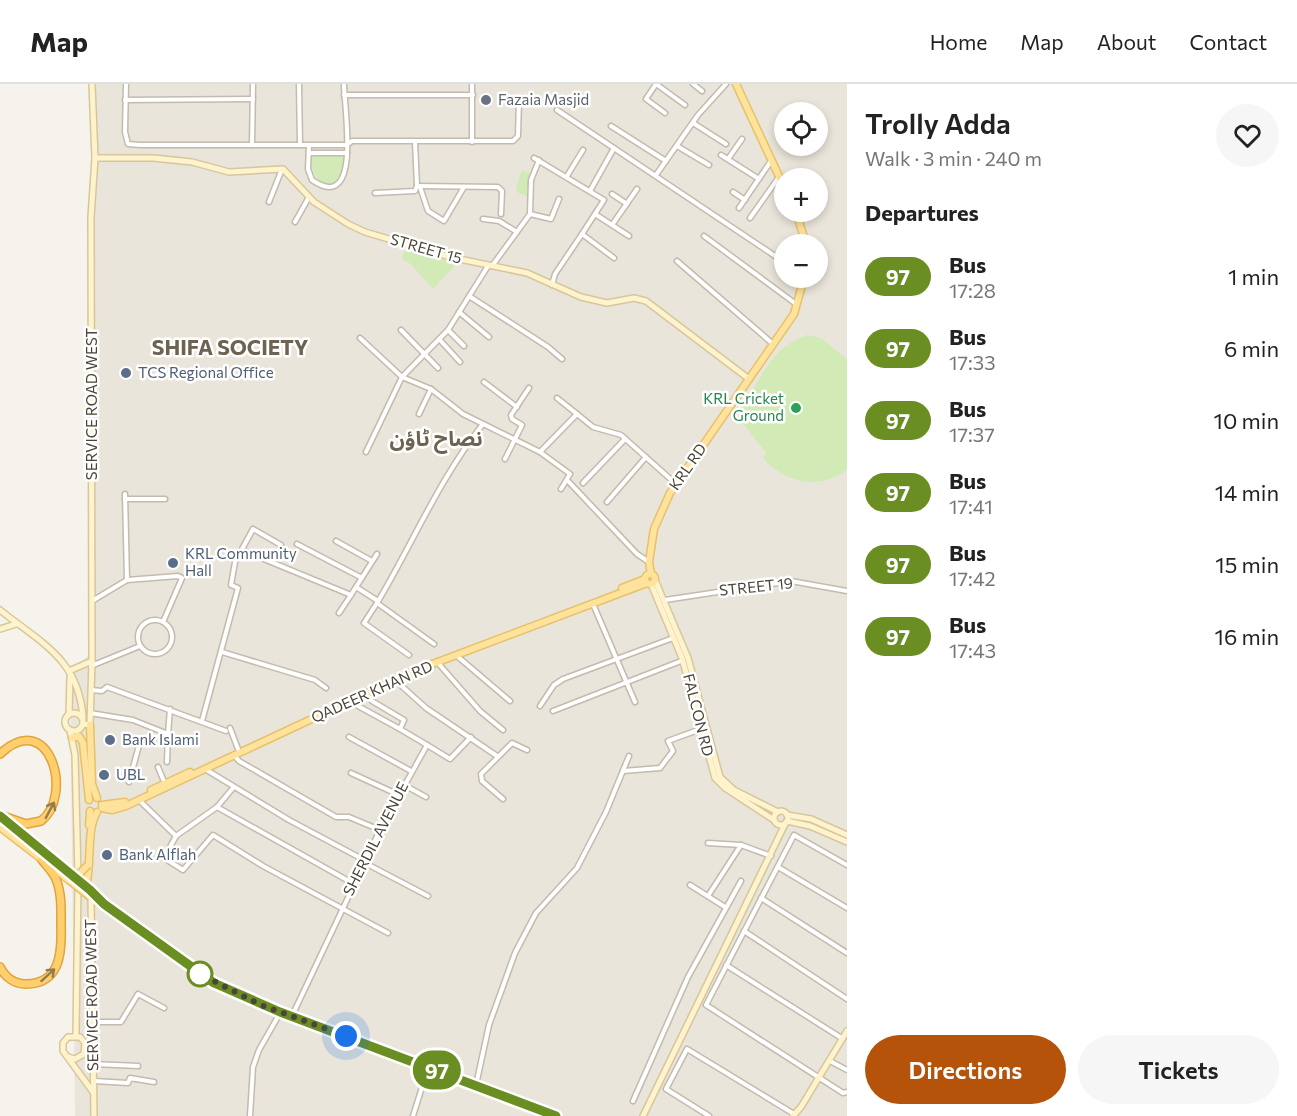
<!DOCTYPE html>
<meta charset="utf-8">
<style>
:root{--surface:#fff;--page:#f6f6f6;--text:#222;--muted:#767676;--line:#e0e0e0;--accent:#b45309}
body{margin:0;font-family:Commissioner,"Noto Sans Arabic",sans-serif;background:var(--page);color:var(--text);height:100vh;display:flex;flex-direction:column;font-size:22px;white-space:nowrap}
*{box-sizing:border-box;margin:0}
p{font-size:20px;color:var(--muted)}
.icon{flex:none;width:33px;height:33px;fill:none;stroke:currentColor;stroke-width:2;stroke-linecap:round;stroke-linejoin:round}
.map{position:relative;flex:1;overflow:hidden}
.drawer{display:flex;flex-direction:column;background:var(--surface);width:450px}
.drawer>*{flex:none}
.badge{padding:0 12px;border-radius:20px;font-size:21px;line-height:39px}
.tools{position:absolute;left:774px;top:18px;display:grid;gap:12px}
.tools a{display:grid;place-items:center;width:54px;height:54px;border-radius:50%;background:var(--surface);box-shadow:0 3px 9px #0003;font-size:30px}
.you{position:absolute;width:30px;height:30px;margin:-15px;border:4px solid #fff;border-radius:50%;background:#1a73e8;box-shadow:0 0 0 9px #1a73e833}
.map>.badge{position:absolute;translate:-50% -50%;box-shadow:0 0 0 3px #fff}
h2{padding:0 18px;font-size:22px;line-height:54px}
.round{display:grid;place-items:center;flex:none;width:63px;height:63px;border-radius:32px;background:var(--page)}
.summary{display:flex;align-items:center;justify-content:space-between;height:102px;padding:0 18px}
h1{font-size:28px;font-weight:600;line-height:45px}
.action{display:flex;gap:12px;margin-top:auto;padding:12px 18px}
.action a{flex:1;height:69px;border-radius:36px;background:var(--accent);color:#fff;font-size:24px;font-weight:600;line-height:69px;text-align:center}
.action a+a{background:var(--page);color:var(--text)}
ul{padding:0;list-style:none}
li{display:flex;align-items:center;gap:18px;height:72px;padding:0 18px}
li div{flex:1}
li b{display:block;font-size:22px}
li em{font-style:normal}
li .badge{min-width:66px;font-weight:700;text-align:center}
header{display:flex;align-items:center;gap:36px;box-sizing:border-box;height:84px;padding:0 30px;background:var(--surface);border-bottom:2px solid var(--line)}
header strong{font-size:28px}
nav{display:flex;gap:33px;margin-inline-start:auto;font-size:21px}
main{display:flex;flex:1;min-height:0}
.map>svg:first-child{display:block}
</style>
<header>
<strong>Map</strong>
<nav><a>Home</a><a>Map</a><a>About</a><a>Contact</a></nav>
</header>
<main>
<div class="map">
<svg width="847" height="1032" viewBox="0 0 847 1032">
<rect width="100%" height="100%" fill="#f6f3ec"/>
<!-- residential -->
<path fill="#eae5da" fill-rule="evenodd" d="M91,0H847V1032H75L70,590L92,567ZM784,28H818V62H784ZM784,94H818V128H784ZM784,160H818V194H784Z"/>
<!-- green -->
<g fill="#d2eab5">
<polygon points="312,71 343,71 345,81 340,96 328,101 320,99 312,85"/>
<polygon points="522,86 531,90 528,113 517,108 516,103"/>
<polygon points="406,162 458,178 433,205 411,180 402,175"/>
<path d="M807,251L821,254L847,275V386C818,407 786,399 763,374L766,369L739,334C756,301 770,263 807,251Z"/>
</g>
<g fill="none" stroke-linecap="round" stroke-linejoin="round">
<!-- street casing -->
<g stroke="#c2bbae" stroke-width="7">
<g id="street">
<polyline points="126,0 125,48 128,60 140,61 346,61 352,57 513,57 518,52 519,15"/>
<polyline points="299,0 300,61"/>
<polyline points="472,0 472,58"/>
<polyline points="656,0 646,15 665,29"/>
<polyline points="656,0 685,21"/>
<polyline points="693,0 702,7"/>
<polyline points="344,11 473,11"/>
<polyline points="125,16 253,15"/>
<polyline points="557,26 784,178"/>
<polyline points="693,39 726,60"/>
<polyline points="611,42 666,77"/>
<polyline points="415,58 417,102"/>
<polyline points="252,61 253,0"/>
<path d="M309,62L308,85L312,96C363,131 344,24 344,0"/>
<polyline points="677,62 709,81"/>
<polyline points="310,69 347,69"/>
<polyline points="721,71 759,95"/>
<polyline points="534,74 604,116 582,150"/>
<polyline points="728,75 742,55"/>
<polyline points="656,91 698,31 726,0"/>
<polyline points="567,92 583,66"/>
<polyline points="417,102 498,103 502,107 501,130"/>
<polyline points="420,103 428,127 444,137 464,103"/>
<polyline points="590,107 614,64"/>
<polyline points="733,108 745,116"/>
<polyline points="375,109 415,107 417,102"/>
<polyline points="612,110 627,120"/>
<polyline points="269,118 282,85"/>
<polyline points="739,124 771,77"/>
<polyline points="530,130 551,135 559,115"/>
<polyline points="595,130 629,152"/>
<polyline points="750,134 779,93"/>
<polyline points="483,135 499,137 517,148"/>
<polyline points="295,138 309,113"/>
<polyline points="612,141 637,105"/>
<polyline points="704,152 796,220"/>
<polyline points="677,177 773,260"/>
<polyline points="488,182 448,246 402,293 431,305 463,330 540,368 570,390 561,405"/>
<polyline points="492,182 530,130 531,96 539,76"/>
<polyline points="552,201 555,190 582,150 614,174"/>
<polyline points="469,212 548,263 562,275"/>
<polyline points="459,228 489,253"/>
<polyline points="401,246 438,284"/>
<polyline points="448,246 464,262"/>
<polyline points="360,254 402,293 366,368"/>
<polyline points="439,255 460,278"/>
<polyline points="484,298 517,323"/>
<polyline points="557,314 577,330"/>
<polyline points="419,330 431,305"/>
<polyline points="540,368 577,330 593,343 621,351 676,400"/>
<polyline points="505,375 522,341 512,335 511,331 529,304"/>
<polyline points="568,397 637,470 649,478"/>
<polyline points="583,399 625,355"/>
<polyline points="125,415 165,415"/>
<polyline points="607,418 646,373"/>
<polyline points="336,457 372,477"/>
<polyline points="297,460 362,494"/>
<polyline points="242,466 351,511 356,503 378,517"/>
<polyline points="127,496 178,492 182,494 163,538"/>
<polyline points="356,503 377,470"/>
<polyline points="665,516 791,497 847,507"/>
<polyline points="92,517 127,496 125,410"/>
<polyline points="377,519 364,539 409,571"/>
<polyline points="593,520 635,618"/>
<polyline points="339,529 351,511"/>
<circle cx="155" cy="553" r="17"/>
<path d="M434,560L377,519C413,459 439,395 483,340"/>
<polyline points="222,568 315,596 326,604"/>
<polyline points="457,572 510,617"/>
<polyline points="438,579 480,627 503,646"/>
<polyline points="91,582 140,562"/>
<polyline points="395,596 426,624 497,672"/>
<polyline points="91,606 102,607 107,603 226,647"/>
<polyline points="353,615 358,622 400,645"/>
<polyline points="540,622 554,601 563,595 673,554"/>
<polyline points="553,627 681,577"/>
<polyline points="90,629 133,636 168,650 167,678"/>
<polyline points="202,637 238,504 231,501 235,478 253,445 281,461"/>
<polyline points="230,644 238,665"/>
<polyline points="168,650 170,625"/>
<polyline points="349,653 411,687"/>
<polyline points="427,661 450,675 471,653"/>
<polyline points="234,671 239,677 336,733 349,733 380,746"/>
<polyline points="158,683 165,700"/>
<polyline points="205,685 289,736 366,777"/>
<polyline points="623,687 660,684 673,667 668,657 698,646"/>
<polyline points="351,689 399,711"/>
<polyline points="129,698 141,654 147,656"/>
<polyline points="404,701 426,713"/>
<polyline points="233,704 217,723 176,752 164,774 183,786 213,751 263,782 388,849"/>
<polyline points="503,715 482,697 481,690 512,659 527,666"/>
<polyline points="139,716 176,752"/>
<polyline points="217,723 354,800"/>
<polyline points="708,759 741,761 708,812"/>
<polyline points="741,761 771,772"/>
<polyline points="365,779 428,812"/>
<polyline points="847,781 794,751 706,921 843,1009 847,1008"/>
<polyline points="778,783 847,824"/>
<polyline points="690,801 725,823"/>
<polyline points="761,814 847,869"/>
<polyline points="744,847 847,915"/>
<polyline points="726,881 843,955"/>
<polyline points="292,932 380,746 427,661 400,645 404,636 372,617 366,610"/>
<polyline points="93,938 121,938 138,910 164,924"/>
<polyline points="830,977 847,986"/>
<polyline points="93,980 138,982"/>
<polyline points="94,997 128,999 130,994 154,998"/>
<polyline points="476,1001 489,941 515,869 536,829 577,784 606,728 629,672"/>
<polyline points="633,1017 688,893 741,797"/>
<polyline points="250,1032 253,983 259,966 280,929"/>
<polyline points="413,1032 428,984"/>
<polyline points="709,1032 666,1005 687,965 794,1030"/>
</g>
</g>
<!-- secondary casing -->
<g stroke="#d6c79b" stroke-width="8">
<g id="secondary">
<polyline points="95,74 153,74 192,78 229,88 283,85 314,118 348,140 365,148 450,173 527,189 581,213 607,219 634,214 646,217 749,295"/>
<polyline points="655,496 688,574 720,693 734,706 778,728"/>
<polyline points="651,500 682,574 715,694 725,704 774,736"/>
<path d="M0,526C41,559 79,575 83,634"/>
<polyline points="0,545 16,540"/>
<polyline points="69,587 92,577"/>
<circle cx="74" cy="638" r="9"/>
<polyline points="69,630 70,592"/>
<polyline points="83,640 90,641 92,577 91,133 95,74 92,0"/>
<polyline points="70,646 75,671 78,791"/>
<circle cx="781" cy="734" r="7"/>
<polyline points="787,731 811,735 847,751"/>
<polyline points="787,737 810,742 847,758"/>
<polyline points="91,814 94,1032"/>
<polyline points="76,951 78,800"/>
<polyline points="68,973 75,975 84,970 85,959 80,953 68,953 63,959 63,967 93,1008"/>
<polyline points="643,1032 786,738"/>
<polyline points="793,1032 801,1023 847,947"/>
</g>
</g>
<!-- primary casing -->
<g stroke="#e6c16a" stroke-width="9">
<g id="primary">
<polyline points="736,0 784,103"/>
<polyline points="796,128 806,160"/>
<circle cx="650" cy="495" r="5"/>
<polyline points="651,490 649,478 654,445 670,409 794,230 804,194"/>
<polyline points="622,504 645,495"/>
<polyline points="90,641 92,700 97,714"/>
<polyline points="72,654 79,652 83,659 89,716"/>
<polyline points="151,706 190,688"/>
<polyline points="102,721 125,718"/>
<polyline points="102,724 112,726 126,722 414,587 647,499"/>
<polyline points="0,732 71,790"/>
<polyline points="89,741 90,727"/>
<polyline points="0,743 70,797"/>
<path d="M86,802C92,780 86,746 97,728"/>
<polyline points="89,812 169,865 198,889 261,921 556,1032"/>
</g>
</g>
<!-- highway casing -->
<g stroke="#e0a43c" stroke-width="10">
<g id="highway">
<path d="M0,670C50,623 74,712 41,737L26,740L0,731"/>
<path d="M0,883C5,893 14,900 26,900C60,900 62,869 61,842C61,826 62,810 56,795C53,788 47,782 42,776"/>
</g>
</g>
<!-- street -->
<use href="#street" stroke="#fff" stroke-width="4"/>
<!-- secondary -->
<use href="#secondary" stroke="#fff3cd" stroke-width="5"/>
<!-- primary -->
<use href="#primary" stroke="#ffe39c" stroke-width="6"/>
<!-- highway -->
<use href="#highway" stroke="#ffcf6e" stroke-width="7"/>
<!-- primary-bridge casing -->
<g stroke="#e6c16a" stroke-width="9" stroke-linecap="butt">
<g id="primary-bridge">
<polyline points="71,790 90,806"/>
<polyline points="72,791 80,789 88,781"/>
<polyline points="70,797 89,812"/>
</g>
</g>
<!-- primary-bridge -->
<use href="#primary-bridge" stroke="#ffe39c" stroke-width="6"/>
</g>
<!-- one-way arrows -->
<defs><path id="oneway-shaft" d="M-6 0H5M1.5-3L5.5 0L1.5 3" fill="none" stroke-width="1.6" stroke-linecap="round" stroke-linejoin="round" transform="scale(1.5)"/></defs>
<g stroke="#937c4e">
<use href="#oneway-shaft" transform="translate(50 726) rotate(-62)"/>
<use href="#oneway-shaft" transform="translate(48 891) rotate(-42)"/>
</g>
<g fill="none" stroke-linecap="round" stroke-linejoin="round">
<!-- line casing -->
<g stroke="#fff" stroke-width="14">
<polyline id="line" points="0,732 90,806 104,820 214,899 280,928 556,1032"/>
</g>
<!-- line -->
<use href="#line" stroke="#6b8e23" stroke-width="9"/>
<!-- walk -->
<polyline stroke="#4b4439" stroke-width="6" stroke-dasharray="0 10.8" points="200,890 198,889 261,921 346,952"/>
</g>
<!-- markers -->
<circle fill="#6b7280" stroke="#fff" stroke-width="2" cx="486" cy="16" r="6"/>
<g fill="#5c6f8a" stroke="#fff" stroke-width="2">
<circle cx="126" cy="289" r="6"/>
<circle cx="173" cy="479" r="6"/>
<circle cx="110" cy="656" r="6"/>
<circle cx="104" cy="691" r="6"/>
<circle cx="107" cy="771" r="6"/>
</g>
<circle fill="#2e9e5b" stroke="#fff" stroke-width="2" cx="796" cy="324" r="6"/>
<circle fill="#fff" stroke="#6b8e23" stroke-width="3" cx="200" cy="890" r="12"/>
<g text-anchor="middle" stroke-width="5" stroke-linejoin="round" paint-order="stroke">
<!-- worship labels -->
<g font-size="15" fill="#5b616d" stroke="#fff" text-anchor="start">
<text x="498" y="21">Fazaia Masjid</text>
</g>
<!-- street labels -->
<g font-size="15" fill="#4b4439" stroke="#fff">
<text transform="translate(426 165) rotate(16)" y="5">STREET 15</text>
<text transform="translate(92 320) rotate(-90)" y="5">SERVICE ROAD WEST</text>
<text transform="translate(688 383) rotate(-55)" y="5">KRL RD</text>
<text transform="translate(756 503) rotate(-6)" y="5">STREET 19</text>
<text transform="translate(372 608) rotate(-24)" y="5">QADEER KHAN RD</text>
<text transform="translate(698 631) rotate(76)" y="5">FALCON RD</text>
<text transform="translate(376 755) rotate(-63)" y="5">SHERDIL AVENUE</text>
<text transform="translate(92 911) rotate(-91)" y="5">SERVICE ROAD WEST</text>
</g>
<!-- service labels -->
<g font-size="15" fill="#4e5e75" stroke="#fff" text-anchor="start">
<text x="138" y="294">TCS Regional Office</text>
<text x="185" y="475">KRL Community<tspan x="185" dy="17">Hall</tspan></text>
<text x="122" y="661">Bank Islami</text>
<text x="116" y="696">UBL</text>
<text x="119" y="776">Bank Alflah</text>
</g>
<!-- leisure labels -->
<g font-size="15" fill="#27864d" stroke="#fff" text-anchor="end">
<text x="784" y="320">KRL Cricket<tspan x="784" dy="17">Ground</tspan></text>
</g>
<!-- district labels -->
<g font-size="21" font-weight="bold" fill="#6e6250" stroke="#fff">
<text x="230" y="271">SHIFA SOCIETY</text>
<text x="436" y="362">نصاح ٹاؤن</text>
</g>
</g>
</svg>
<div class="tools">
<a><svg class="icon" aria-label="locate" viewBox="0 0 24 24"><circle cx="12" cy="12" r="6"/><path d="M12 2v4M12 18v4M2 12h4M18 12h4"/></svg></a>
<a>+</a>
<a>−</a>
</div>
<div class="you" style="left:346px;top:952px"></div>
<b class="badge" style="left:437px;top:986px;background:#6b8e23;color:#fff">97</b>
</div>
<section class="drawer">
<div class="summary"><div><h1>Trolly Adda</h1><p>Walk · 3 min · 240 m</p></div><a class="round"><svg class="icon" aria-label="heart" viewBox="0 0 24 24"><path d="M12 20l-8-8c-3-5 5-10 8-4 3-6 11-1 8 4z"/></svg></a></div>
<h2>Departures</h2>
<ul>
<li><span class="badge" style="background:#6b8e23;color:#fff">97</span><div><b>Bus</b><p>17:28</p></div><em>1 min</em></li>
<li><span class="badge" style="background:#6b8e23;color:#fff">97</span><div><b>Bus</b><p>17:33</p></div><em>6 min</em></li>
<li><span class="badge" style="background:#6b8e23;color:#fff">97</span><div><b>Bus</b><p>17:37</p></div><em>10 min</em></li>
<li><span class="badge" style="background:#6b8e23;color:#fff">97</span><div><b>Bus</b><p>17:41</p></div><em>14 min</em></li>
<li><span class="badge" style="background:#6b8e23;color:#fff">97</span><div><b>Bus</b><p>17:42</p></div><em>15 min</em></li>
<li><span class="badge" style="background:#6b8e23;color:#fff">97</span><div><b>Bus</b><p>17:43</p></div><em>16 min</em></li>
</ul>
<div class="action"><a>Directions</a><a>Tickets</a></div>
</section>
</main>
